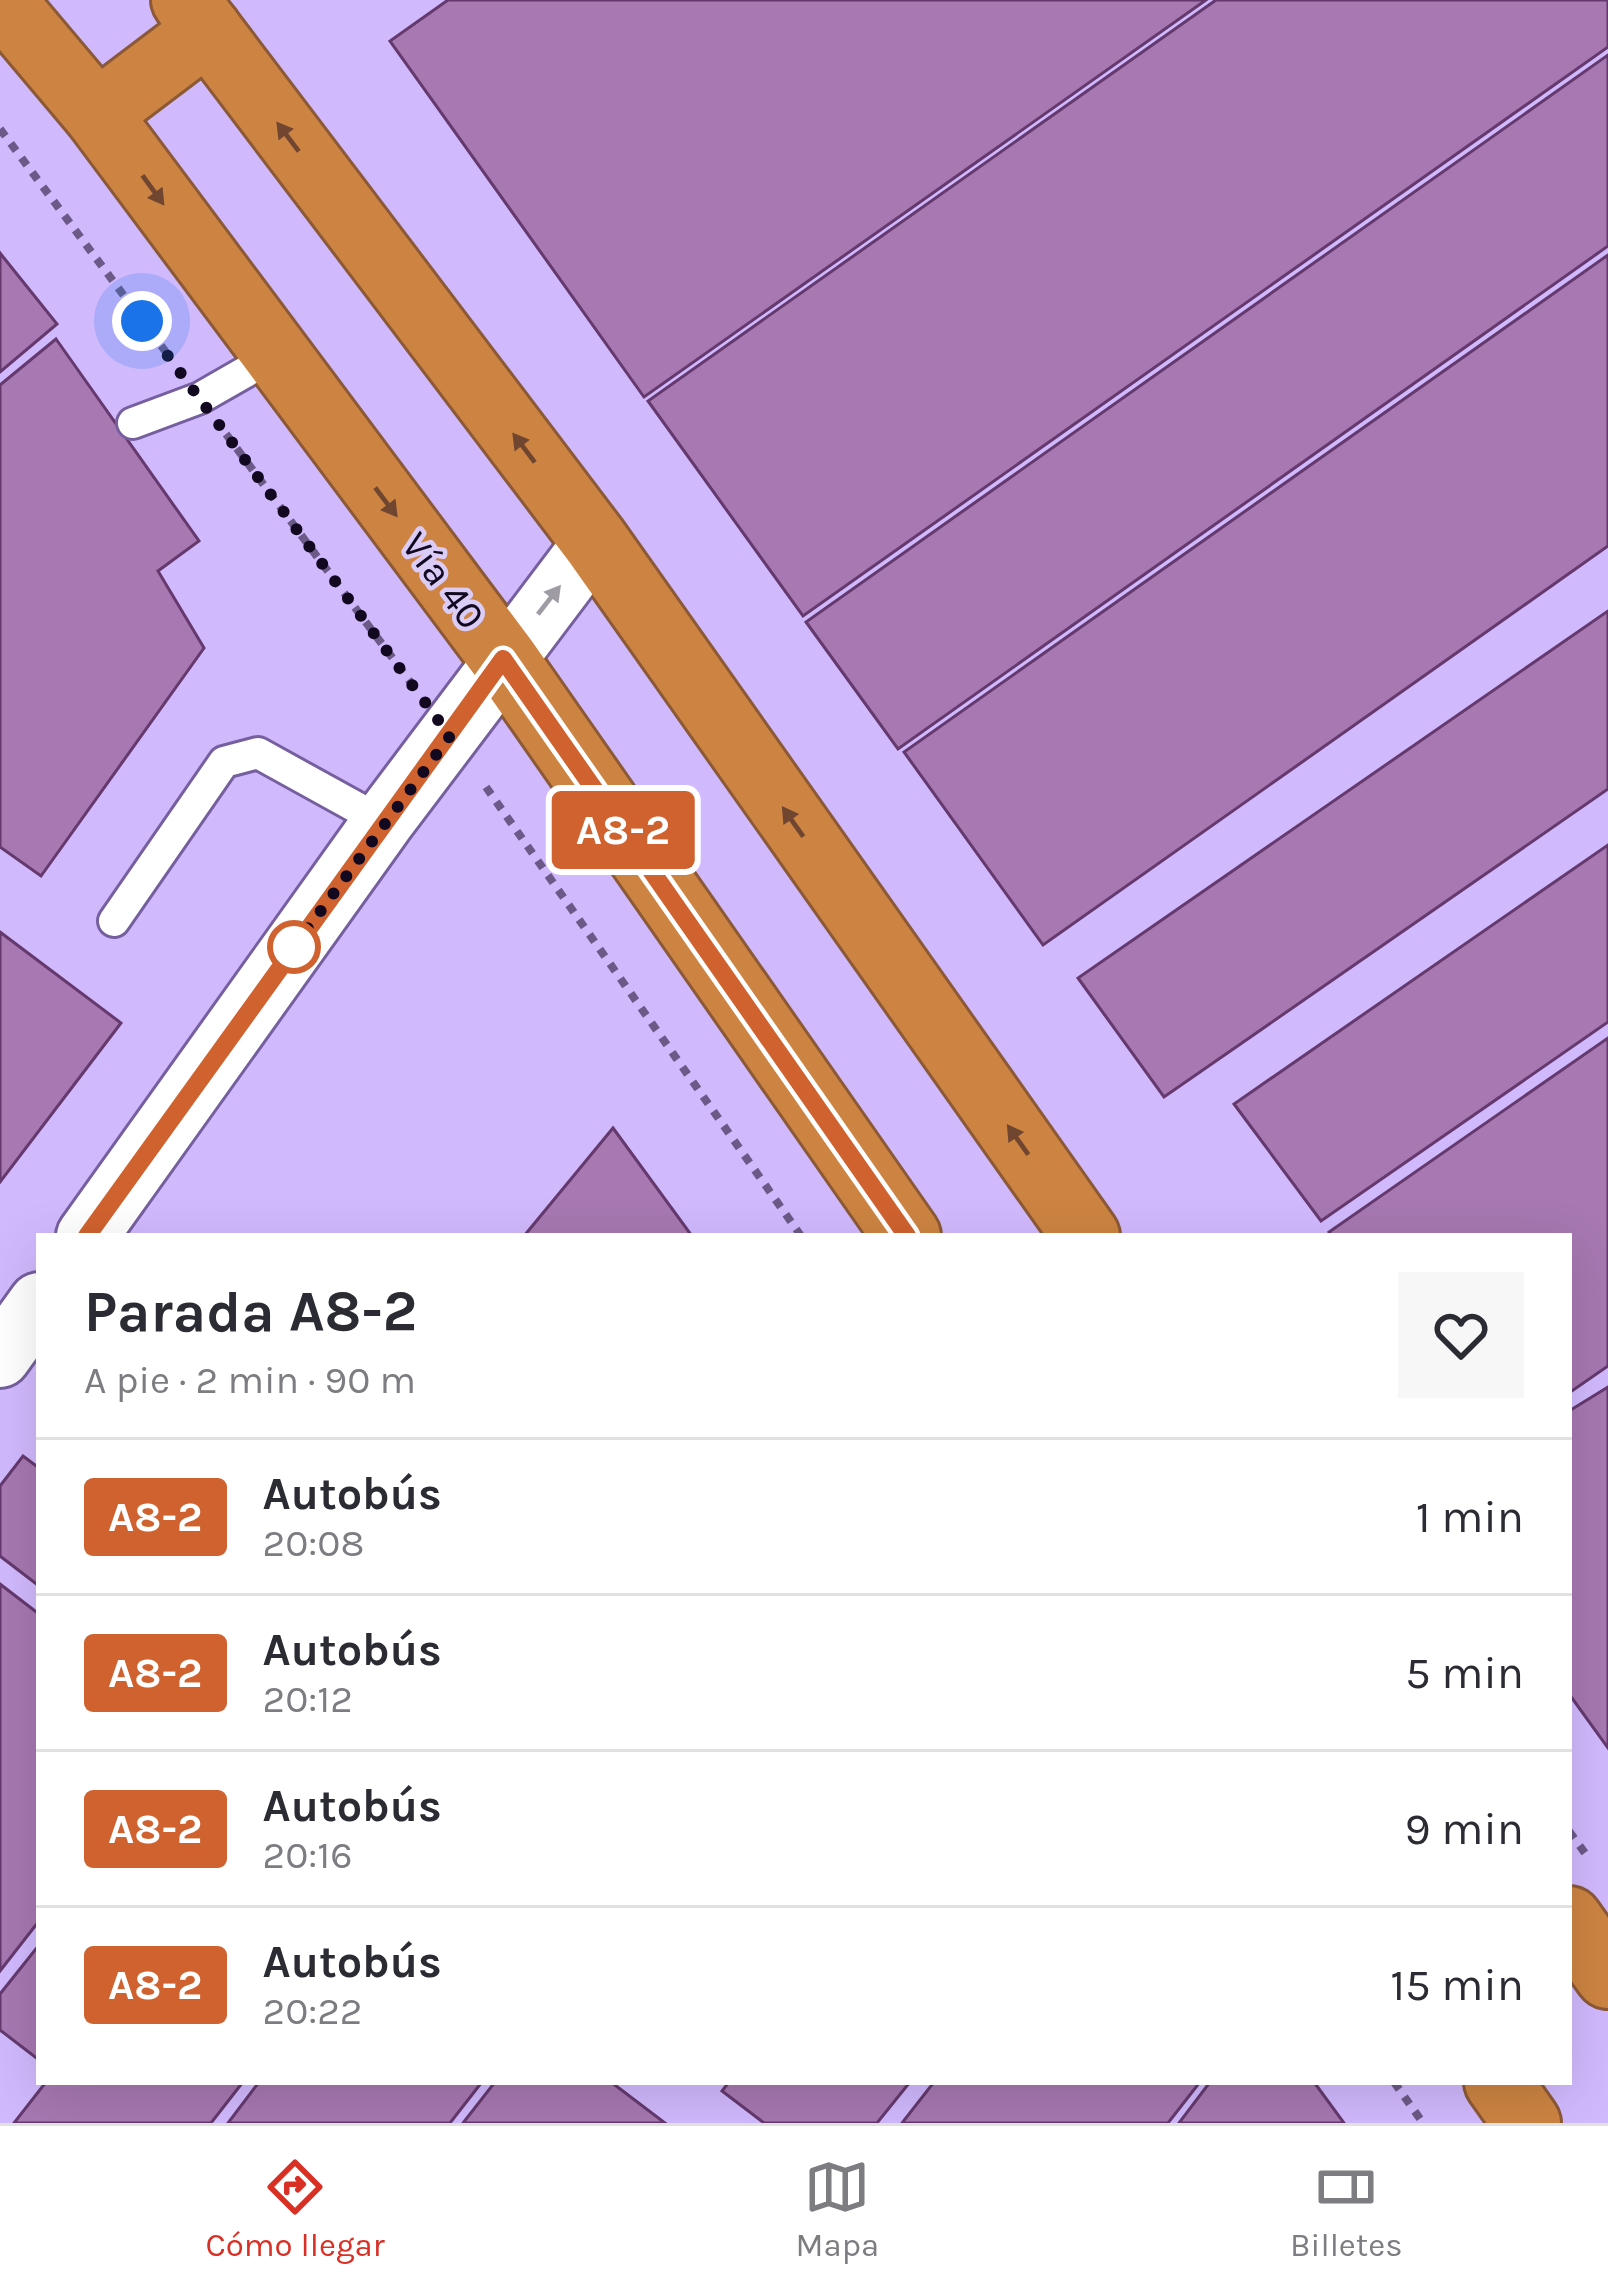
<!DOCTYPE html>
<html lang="es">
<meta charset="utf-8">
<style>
:root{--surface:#fff;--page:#f7f7f7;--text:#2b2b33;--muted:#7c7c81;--line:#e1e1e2;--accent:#d93025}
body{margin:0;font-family:Karla,sans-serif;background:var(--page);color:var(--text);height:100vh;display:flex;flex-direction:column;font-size:45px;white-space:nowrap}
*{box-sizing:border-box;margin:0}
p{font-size:39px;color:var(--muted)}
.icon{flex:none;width:66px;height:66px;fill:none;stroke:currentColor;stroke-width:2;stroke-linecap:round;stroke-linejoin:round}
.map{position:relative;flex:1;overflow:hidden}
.side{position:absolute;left:36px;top:1233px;width:1536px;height:852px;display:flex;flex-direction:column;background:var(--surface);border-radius:0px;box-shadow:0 12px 48px #0002}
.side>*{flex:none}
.badge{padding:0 24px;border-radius:9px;font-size:42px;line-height:78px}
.you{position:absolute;width:60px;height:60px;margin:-30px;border:9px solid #fff;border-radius:50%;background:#1a73e8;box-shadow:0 0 0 18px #1a73e833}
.map>.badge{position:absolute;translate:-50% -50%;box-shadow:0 0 0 6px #fff}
.round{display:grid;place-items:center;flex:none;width:126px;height:126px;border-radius:0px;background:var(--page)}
.summary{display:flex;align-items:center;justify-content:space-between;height:204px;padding:0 48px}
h1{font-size:57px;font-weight:700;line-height:90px}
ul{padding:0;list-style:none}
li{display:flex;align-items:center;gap:36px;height:156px;padding:0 48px;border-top:3px solid var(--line)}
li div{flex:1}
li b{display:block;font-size:45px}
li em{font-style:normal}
li .badge{min-width:132px;font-weight:700;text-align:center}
.tabs{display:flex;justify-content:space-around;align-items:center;height:168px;border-top:3px solid var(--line);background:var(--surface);font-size:33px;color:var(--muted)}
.tabs a{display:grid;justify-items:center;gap:6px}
.tabs .active{color:var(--accent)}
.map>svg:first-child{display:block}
</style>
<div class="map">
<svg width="1608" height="2123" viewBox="0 0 1608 2123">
<rect width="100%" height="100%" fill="#d1b9fe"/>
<!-- building -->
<g fill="#a778b2" stroke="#65396e" stroke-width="3">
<polygon points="448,0 1206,0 644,397 390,41"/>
<polygon points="1216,0 1608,0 1608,47 803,616 648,401"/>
<polygon points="1608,55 1608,246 898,749 806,622"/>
<polygon points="0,253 57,324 0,372"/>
<polygon points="1608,255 1608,546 1043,945 904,752"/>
<polygon points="56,339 199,541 158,571 204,648 41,876 0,847 0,385"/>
<polygon points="1608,611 1608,789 1164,1097 1078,978"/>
<polygon points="1608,845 1608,1022 1321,1221 1234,1104"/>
<polygon points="0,932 121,1023 0,1182"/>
<polygon points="1608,1038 1608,1366 1569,1393 1569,1236 1332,1236 1329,1232"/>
<polygon points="613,1128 692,1236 524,1236"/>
<polygon points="1608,1387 1608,1748 1569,1694 1569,1411"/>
<polygon points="23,1456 39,1468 39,1586 0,1556 0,1486"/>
<polygon points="0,1584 39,1614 39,1921 0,1971"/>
<polygon points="39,1945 39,2060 0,2030 0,1994"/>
<polygon points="46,2082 243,2082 211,2123 14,2123"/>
<polygon points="259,2082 482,2082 450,2123 228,2123"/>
<polygon points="495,2082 611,2082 665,2123 463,2123"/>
<polygon points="729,2082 910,2082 877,2123 764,2123 722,2091"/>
<polygon points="934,2082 1200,2082 1168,2123 902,2123"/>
<polygon points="1210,2082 1314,2082 1344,2123 1179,2123"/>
</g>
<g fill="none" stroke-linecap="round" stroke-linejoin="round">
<!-- lane casing -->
<g stroke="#765f9e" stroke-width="36">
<g id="lane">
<polyline points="133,423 200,398 275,355"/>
<polyline points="114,921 224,762 258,753 383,822"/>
</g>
</g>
<!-- street casing -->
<g stroke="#765f9e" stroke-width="66">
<g id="street">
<polyline points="87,1236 383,822 595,541"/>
<polyline points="0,1357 39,1303"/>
</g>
</g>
<!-- highway casing -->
<g stroke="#8c5936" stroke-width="72">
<g id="highway">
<polyline points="1,0 97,114 504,659 907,1236"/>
<polyline points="185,0 595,541 1086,1236"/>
<polyline points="97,114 208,30"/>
<polyline points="1569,1920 1608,1975"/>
<polyline points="1498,2082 1527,2123"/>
</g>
</g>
<!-- path -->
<g stroke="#6b5a87" stroke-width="8" stroke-dasharray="9 9" stroke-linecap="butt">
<polyline points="0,129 171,359"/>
<polyline points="226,434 414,687"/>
<polyline points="486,787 801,1236"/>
<polyline points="1569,1831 1590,1860"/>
<polyline points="1394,2082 1423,2123"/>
</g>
<!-- lane -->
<use href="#lane" stroke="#fff" stroke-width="30"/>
<!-- street -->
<use href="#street" stroke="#fff" stroke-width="60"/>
<!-- highway -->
<use href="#highway" stroke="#cd8442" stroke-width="66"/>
</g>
<!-- one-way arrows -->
<defs><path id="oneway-solid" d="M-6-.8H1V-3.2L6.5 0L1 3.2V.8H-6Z" transform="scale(3)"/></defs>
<g fill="#704631">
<use href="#oneway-solid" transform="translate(288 137) rotate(-127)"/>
<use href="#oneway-solid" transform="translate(153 190) rotate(54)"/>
<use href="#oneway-solid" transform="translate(524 448) rotate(-127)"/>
<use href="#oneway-solid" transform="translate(386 502) rotate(53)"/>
<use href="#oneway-solid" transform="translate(793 822) rotate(-125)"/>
<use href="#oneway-solid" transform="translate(1018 1140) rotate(-125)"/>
</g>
<use fill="#a09ca6" href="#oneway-solid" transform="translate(549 600) rotate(-52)"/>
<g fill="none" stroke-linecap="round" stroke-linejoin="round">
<!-- line casing -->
<g stroke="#fff" stroke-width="27">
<polyline id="line" points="87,1236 503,659 907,1236"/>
</g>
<!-- line -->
<use href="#line" stroke="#d0622f" stroke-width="18"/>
<!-- walk -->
<polyline stroke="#120820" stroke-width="12" stroke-dasharray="0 21.6" points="142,321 450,736 294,947"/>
</g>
<!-- markers -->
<circle fill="#fff" stroke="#d0622f" stroke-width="6" cx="294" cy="947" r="24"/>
<g text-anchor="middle" stroke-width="9" stroke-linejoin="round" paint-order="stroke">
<!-- street labels -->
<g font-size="39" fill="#120820" stroke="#daccf6">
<text transform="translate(444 580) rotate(53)" y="14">Vía 40</text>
</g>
</g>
</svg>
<div class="you" style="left:142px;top:321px"></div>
<b class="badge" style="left:623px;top:830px;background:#d0622f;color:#fff">A8-2</b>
<section class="side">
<div class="summary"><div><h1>Parada A8-2</h1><p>A pie · 2 min · 90 m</p></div><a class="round"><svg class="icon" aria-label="heart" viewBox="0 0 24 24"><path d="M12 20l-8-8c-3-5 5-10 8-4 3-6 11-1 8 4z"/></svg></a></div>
<ul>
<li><span class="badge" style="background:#d0622f;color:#fff">A8-2</span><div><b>Autobús</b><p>20:08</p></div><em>1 min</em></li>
<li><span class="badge" style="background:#d0622f;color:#fff">A8-2</span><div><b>Autobús</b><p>20:12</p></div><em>5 min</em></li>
<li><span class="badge" style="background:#d0622f;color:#fff">A8-2</span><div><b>Autobús</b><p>20:16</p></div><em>9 min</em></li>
<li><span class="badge" style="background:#d0622f;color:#fff">A8-2</span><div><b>Autobús</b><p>20:22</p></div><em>15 min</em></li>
</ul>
</section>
</div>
<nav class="tabs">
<a class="active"><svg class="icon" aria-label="directions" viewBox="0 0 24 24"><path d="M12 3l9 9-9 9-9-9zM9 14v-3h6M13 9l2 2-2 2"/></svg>Cómo llegar</a>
<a><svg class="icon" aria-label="map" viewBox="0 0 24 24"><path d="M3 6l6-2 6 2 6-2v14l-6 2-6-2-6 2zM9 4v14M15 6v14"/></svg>Mapa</a>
<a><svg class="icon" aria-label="tickets" viewBox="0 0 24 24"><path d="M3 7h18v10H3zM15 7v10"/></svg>Billetes</a>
</nav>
